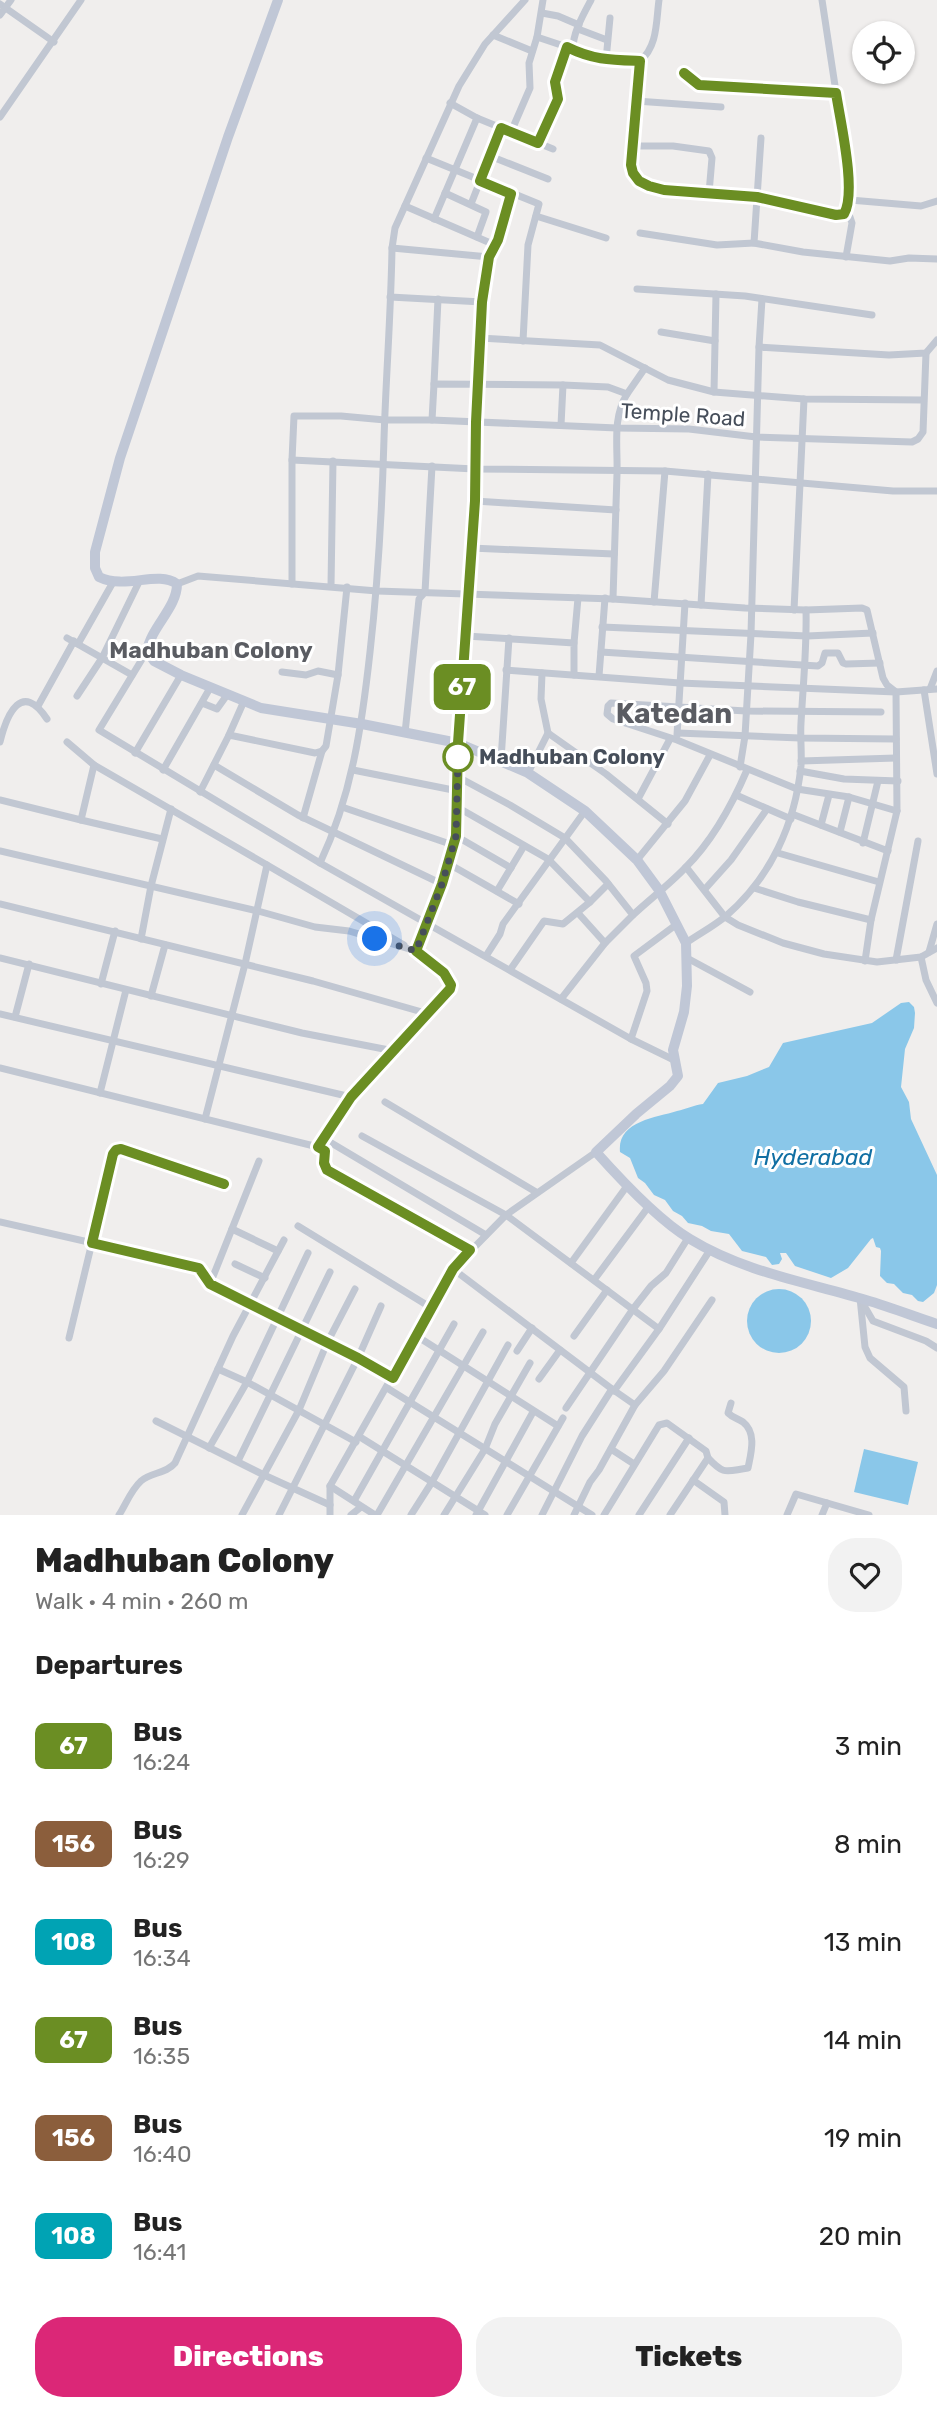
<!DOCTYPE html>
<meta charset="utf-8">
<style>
:root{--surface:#fff;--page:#f2f2f2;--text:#222;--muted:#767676;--accent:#db2777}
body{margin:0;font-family:Rubik,sans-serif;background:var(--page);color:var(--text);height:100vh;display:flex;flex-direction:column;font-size:26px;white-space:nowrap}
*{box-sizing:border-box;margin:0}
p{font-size:23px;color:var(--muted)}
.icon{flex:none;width:38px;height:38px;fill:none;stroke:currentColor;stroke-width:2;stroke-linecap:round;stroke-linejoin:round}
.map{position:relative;height:1515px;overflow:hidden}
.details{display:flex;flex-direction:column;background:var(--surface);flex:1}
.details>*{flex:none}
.badge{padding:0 14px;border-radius:10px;font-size:24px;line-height:46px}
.tools{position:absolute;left:852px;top:21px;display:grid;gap:14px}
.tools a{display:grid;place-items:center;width:63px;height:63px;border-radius:50%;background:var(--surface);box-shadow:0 2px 5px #0004;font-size:35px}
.you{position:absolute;width:35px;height:35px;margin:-18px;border:5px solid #fff;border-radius:50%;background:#1a73e8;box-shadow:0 0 0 10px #1a73e833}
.map>.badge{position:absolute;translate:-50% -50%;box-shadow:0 0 0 4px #fff}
h2{padding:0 35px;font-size:26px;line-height:63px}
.round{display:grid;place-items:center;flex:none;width:74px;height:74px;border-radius:28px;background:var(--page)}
.summary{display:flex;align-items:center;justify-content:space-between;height:119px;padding:0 35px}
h1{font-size:33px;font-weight:800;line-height:52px}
.cta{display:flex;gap:14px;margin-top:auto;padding:14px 35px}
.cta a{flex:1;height:80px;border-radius:28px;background:var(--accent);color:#fff;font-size:28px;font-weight:800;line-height:80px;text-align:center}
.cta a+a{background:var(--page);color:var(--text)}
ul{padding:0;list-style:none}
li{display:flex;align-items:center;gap:21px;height:98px;padding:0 35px}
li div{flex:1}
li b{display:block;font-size:26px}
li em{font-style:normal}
li .badge{min-width:77px;font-weight:700;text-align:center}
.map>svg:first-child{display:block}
</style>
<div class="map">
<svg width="937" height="1515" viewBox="0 0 937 1515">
<rect width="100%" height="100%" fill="#f0eeed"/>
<!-- water -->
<g fill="#8ac7e9">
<path d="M909,1002L914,1007L915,1013L914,1028L905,1049L901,1087L909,1102L911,1119L937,1175V1285L934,1293L923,1302L918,1301L912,1295L903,1293L894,1284L887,1283L880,1276L881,1251L880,1248L876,1247L873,1238L871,1239L848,1268L831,1278L795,1266L786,1253H780L782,1259L779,1264L772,1265L766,1257L742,1251L729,1234L711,1231L702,1226L688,1223L682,1216L673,1211L665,1200L654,1195L645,1183L638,1178L630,1158L620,1152C617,1121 655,1118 677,1111C686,1109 694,1105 703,1104L718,1083L747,1076L769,1067L783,1043L872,1023L901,1003Z"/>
<circle cx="779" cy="1321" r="32"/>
<polygon points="864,1449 918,1462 908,1505 854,1492"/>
</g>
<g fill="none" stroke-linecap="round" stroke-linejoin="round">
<!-- street -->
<g stroke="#c1c7d2" stroke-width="7">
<path d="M591,0C583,15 572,34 573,51L606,60L610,18"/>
<polyline points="0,4 54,42"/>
<polyline points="542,13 558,16 579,25"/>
<polyline points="0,15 11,0"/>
<polyline points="578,29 607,40"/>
<polyline points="493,35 532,51"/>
<polyline points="537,37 570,48"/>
<path d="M606,60L640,61C658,46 656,21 659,0"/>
<path d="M640,61L631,165C635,183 648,186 664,190L757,197L841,215L846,211L850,200L846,158L822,0"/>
<polyline points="684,73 699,85 836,93"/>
<polyline points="636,101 721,107"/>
<polyline points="450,103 477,118 553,149"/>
<polyline points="0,117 81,0"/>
<polyline points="511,132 530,88 529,63 537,37 543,0"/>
<polyline points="761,138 754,243 803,252 890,261 909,258 937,259"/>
<polyline points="538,143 558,99 555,82 567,47"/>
<polyline points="633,146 673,146 709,151 712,158 709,193"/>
<polyline points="490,156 548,179"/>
<polyline points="426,158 539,204 528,245 523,341"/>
<polyline points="445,193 486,212 477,237"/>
<polyline points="850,200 921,206 937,201"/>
<polyline points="471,204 501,128"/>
<polyline points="405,206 495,245"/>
<polyline points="844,214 850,217 852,223 846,257"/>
<polyline points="536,216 606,238"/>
<polyline points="434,219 477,118"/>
<polyline points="640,233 717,245 754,243"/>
<polyline points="392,248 489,257"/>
<polyline points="637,289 745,296 872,315"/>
<polyline points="390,297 482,302"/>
<polyline points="661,332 715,341"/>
<polyline points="480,338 600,345 668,380 714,392 804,399 923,400"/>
<polyline points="759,347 762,299"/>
<polyline points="434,384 438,299"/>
<path d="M563,385L608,387L627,394C612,418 618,447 617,474C616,515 614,557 613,599"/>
<polyline points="714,392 716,294"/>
<polyline points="627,394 645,368"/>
<polyline points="432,420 434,384 563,385 561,425"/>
<polyline points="292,460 475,469 665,471 893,491 937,491"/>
<polyline points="475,501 616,510"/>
<polyline points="471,548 614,554"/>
<polyline points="177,584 198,576 377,591 613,599 745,608 806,610 862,608 867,610 883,678 887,685 896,692 897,811 871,920 865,961"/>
<polyline points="292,584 292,460 294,416 341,416 385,420 432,420 617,428 689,429 756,437 912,442 918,439 923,432 926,353"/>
<polyline points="331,586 333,461"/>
<polyline points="654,602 665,471"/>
<polyline points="701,605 708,474"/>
<polyline points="794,610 804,399"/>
<polyline points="602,627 807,636 873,633"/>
<polyline points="466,636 574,643 574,675"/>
<polyline points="67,638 132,675"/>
<polyline points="574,643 578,598"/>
<polyline points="78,644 112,584"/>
<polyline points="147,651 99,730 320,863 631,1039 674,1060"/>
<polyline points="601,652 818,666 822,663 825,653 838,653 843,663 846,664 880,663"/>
<polyline points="506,670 680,683 896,692 937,689"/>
<polyline points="282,672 306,675 318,671 338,675"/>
<polyline points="599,676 605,598"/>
<polyline points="930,689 937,671"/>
<polyline points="924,690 937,774"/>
<polyline points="77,696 102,658 139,582"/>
<polyline points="202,703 217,709 227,695"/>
<polyline points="38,706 74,641"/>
<polyline points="881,712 746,711 611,703 608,706 607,714 613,719 677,740 797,789 849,797 897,811"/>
<polyline points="405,733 419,599 425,592 432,466"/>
<polyline points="548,733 606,774 668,824"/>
<polyline points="678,733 800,738 896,739"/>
<polyline points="229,735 244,701"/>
<polyline points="677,735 685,603"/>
<path d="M0,742C7,713 22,681 47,719"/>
<polyline points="67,742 94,765 267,865 245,964 205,1119"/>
<polyline points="135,753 181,675"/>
<polyline points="501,760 509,638"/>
<polyline points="801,761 896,758"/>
<polyline points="214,765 298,815 442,884"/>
<polyline points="740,767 745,736 751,634 759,347 889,355 926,353 937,340"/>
<polyline points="163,770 210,688"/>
<polyline points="353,770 458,791"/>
<polyline points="800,771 844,779 898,781"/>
<polyline points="528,773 548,733 541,699 542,673"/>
<polyline points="458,777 510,805 565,838 606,881 633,915 605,943 561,999"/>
<polyline points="200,792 229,735 315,753 322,751 326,746 338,675 347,587"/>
<polyline points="736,795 791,819"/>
<polyline points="638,799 670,739"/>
<polyline points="0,800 81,820 94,765"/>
<polyline points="342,807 453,845"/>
<polyline points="457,807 548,859 590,902 608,884"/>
<polyline points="792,814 888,851"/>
<polyline points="303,818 322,751"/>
<polyline points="81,820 162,839"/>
<polyline points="821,825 829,795"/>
<polyline points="840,832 849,797"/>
<polyline points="456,836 511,868"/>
<polyline points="863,843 878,781"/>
<polyline points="0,851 258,911 315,927 349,931 416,951 442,884 456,836 458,743 475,501 476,422 482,302 489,257 498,240 511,194"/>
<polyline points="778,853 879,882"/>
<polyline points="637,860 685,801 710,755"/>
<path d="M320,863C352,795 362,725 370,652C378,581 382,510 384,439C386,375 391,312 392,248L395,228L459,86L485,44L525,0"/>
<polyline points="449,864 519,904"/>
<polyline points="267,865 404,945"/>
<polyline points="686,867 725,917 738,925 783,943 824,954 877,962 921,957 937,948"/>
<polyline points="754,888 798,902 871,920"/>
<polyline points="705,889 731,860 767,809"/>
<polyline points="497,891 524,846"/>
<polyline points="0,904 313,981 429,1014"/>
<polyline points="578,913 605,943"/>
<path d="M633,915C650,899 670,884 686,867C713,840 732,805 747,770"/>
<polyline points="141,939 151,886 171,809"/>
<path d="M686,943C699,934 714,926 726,916C771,877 795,824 801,766C802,752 800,737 801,723C803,685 807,648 806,610"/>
<path d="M415,950C427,959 452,972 450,989L429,1014L351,1097L318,1147L325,1151L324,1163L327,1170L470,1250"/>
<polyline points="929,952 937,924"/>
<polyline points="486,956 500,934 503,924 585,811"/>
<polyline points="921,957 926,980 937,1003"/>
<polyline points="0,958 302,1033 394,1051"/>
<polyline points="687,958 750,992"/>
<polyline points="896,960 918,841"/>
<polyline points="510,970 544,921 563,924 590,902"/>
<polyline points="101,984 115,931"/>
<polyline points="151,996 165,945"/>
<polyline points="0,1014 351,1097"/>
<polyline points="15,1017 29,964"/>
<polyline points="631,1039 647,991 646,983 634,956 677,924"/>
<polyline points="0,1068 318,1147"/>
<polyline points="100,1093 126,990"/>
<polyline points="385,1102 536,1192"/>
<polyline points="362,1136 506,1215 659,1329"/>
<polyline points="323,1138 486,1235"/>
<polyline points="0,1222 194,1266 204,1273 210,1284 358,1358 393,1378"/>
<polyline points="298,1226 430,1307"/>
<polyline points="232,1229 278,1251"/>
<polyline points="571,1263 627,1186"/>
<polyline points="235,1264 265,1278"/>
<polyline points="453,1269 612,1389 635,1405 599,1470 590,1482 574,1515"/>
<polyline points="594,1280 649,1206"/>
<polyline points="210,1284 259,1161"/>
<polyline points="860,1298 865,1347 870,1358 904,1387 906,1411"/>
<polyline points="862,1302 873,1321 926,1341 937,1348"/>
<polyline points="415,1335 558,1426"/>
<polyline points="574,1336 607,1290"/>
<polyline points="69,1338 113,1155 116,1150 121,1149 224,1184"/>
<polyline points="517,1351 532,1328"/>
<polyline points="218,1369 247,1382 356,1442"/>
<polyline points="539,1379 560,1350"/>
<polyline points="387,1388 592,1515"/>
<polyline points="614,1391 659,1329 710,1250"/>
<polyline points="635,1405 664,1371 712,1300"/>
<polyline points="566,1408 633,1309 651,1286 666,1273 688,1238"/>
<polyline points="156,1421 264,1475 330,1505"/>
<polyline points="360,1437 485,1515"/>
<polyline points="209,1448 247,1382 308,1253"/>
<polyline points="611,1449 634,1464"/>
<path d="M708,1458C725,1476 726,1471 748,1468C751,1453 757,1433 743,1422C737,1418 733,1418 728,1413L731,1403"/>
<polyline points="238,1461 330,1272"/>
<polyline points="693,1480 724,1502 725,1515"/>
<polyline points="330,1486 375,1515"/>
<polyline points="354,1501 454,1324"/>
<path d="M119,1515C126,1504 131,1490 141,1481C151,1472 166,1474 175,1463L233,1336L284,1240"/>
<polyline points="242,1515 299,1410 327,1343 355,1289"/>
<polyline points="279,1515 358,1358 381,1306"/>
<polyline points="330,1515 330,1486 453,1269 506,1215 596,1152"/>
<polyline points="351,1515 361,1507"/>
<polyline points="377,1515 483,1332"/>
<polyline points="411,1515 432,1482 508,1345"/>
<polyline points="444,1515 485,1449 495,1424 530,1363"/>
<polyline points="476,1515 533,1412"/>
<polyline points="507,1515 563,1418"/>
<polyline points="542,1515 582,1436 612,1389"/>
<polyline points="604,1515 659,1425 667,1423 706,1451 708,1458 670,1515"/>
<polyline points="639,1515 689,1438"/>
<polyline points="787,1515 796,1494 869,1515"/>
<polyline points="822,1515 827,1503"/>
</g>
<!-- secondary -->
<path stroke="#c0c7d6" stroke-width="10" d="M278,0L228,137L120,458L95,552V568L99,577C126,590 157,570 177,584C177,608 151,627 147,651L154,661L181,675L261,708L362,724L458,743L528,773L585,811L637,860L659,890L686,943L687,986L684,1012L673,1050L678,1076L670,1086L636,1114L596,1152C621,1180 658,1220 690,1239C744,1272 806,1282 866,1300C890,1307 913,1316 937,1324"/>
</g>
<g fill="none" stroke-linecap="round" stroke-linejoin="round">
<!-- line casing -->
<g stroke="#fff" stroke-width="16">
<path id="line" d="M224,1184L121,1149L116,1150L113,1154L92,1243L199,1268L210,1284L358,1358L393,1378L453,1269L470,1250L327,1170L324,1163L325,1151L318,1147L351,1097L450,989L451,985L444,973L416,951L442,884L456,836L458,743L475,501L476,422L482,302L489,257L498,240L511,194L480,181L501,128L538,143L558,99L555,82L567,47C593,60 611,60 640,61L631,165L633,173L639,181L649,186L664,190L757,197L836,215L844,214C857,192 840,120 836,93L699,85L684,73"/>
</g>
<!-- line -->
<use href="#line" stroke="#6b8e23" stroke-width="10"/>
<!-- walk -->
<polyline stroke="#464e5a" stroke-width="7" stroke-dasharray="0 12.6" points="375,939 416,951 442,884 456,836 458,757"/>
</g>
<!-- markers -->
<circle fill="#fff" stroke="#6b8e23" stroke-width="3.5" cx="458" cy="757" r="14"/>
<g text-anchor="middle" stroke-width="6" stroke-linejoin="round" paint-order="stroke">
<!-- street labels -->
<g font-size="21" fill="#464e5a" stroke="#fff">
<text transform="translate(683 415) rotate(4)" y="7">Temple Road</text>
</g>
<!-- stop labels -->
<g font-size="21" font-weight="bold" fill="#464e5a" stroke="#fff" text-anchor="start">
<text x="479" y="764">Madhuban Colony</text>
</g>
<!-- neighbourhood labels -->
<g font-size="23" font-weight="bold" fill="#5a5c62" stroke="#fff">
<text x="211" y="658">Madhuban Colony</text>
</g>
<!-- water labels -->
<g font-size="23" font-style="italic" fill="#106fa3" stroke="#fff">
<text x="813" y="1165">Hyderabad</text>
</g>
<!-- district labels -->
<g font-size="28" font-weight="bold" fill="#5a5c62" stroke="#fff">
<text x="674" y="723">Katedan</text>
</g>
</g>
</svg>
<div class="tools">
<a><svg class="icon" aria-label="locate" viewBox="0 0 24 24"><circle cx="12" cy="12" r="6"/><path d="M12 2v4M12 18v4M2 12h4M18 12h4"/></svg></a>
</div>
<div class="you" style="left:375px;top:939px"></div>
<b class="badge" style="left:462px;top:687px;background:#6b8e23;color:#fff">67</b>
</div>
<section class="details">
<div class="summary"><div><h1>Madhuban Colony</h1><p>Walk · 4 min · 260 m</p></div><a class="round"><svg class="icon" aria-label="heart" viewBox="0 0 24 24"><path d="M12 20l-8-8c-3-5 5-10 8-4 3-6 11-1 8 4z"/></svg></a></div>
<h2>Departures</h2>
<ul>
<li><span class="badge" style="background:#6b8e23;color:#fff">67</span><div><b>Bus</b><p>16:24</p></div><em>3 min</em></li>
<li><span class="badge" style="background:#8b5e3c;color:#fff">156</span><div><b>Bus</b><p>16:29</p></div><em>8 min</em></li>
<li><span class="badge" style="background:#00a3b4;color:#fff">108</span><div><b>Bus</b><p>16:34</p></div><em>13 min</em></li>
<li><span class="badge" style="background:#6b8e23;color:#fff">67</span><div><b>Bus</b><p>16:35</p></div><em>14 min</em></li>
<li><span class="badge" style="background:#8b5e3c;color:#fff">156</span><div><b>Bus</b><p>16:40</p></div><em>19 min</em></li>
<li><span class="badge" style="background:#00a3b4;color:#fff">108</span><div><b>Bus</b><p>16:41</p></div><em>20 min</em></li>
</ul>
<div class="cta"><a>Directions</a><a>Tickets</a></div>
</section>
